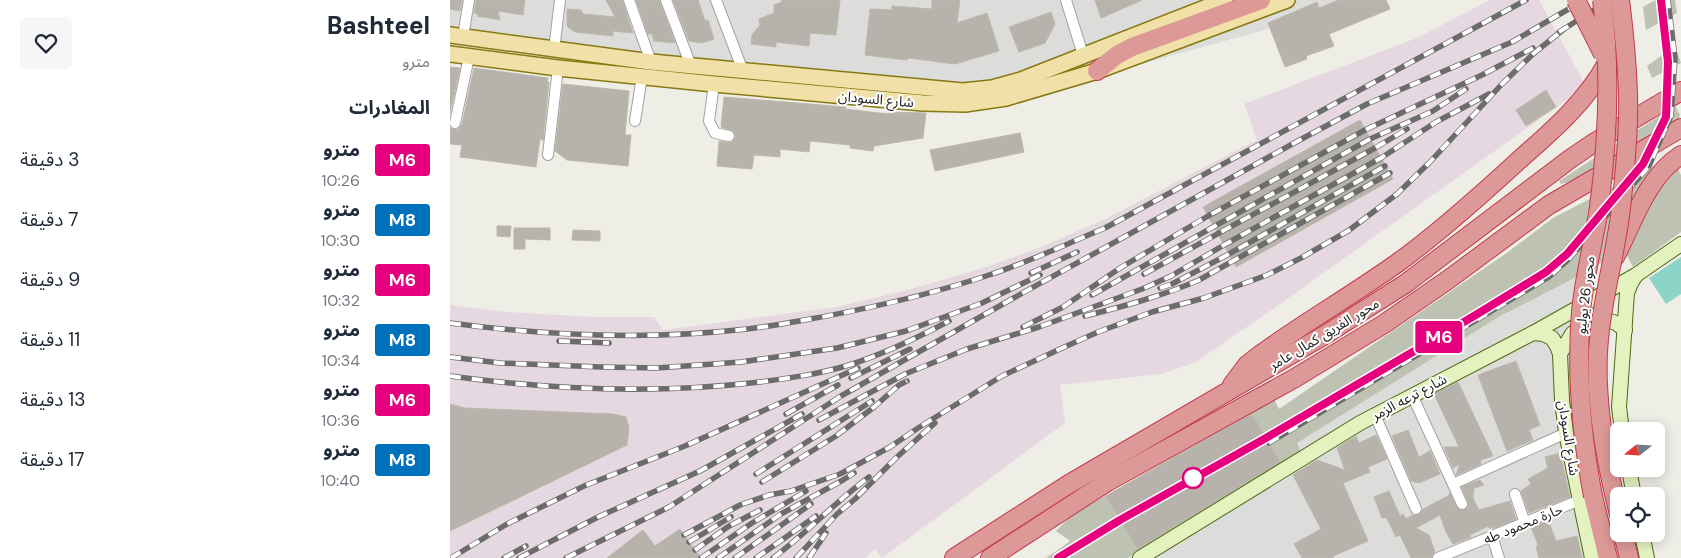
<!DOCTYPE html>
<html lang="ar">
<meta charset="utf-8">
<style>
:root{--surface:#fff;--page:#f6f6f7;--text:#1f2937;--muted:#747a83}
body{margin:0;font-family:"DM Sans","Noto Sans Arabic",sans-serif;background:var(--page);color:var(--text);direction:rtl;height:100vh;display:flex;flex-direction:column;font-size:19px;white-space:nowrap}
*{box-sizing:border-box;margin:0}
p{font-size:16px;color:var(--muted)}
.icon{flex:none;width:28px;height:28px;fill:none;stroke:currentColor;stroke-width:2;stroke-linecap:round;stroke-linejoin:round}
.map{position:relative;flex:1;overflow:hidden;direction:ltr}
.panel{display:flex;flex-direction:column;background:var(--surface);width:450px}
.panel>*{flex:none}
.badge{padding:0 10px;border-radius:4px;font-size:18px;line-height:32px}
.needle{width:32px;rotate:252deg}
.buttons{position:absolute;left:1160px;top:422px;display:grid;gap:10px}
.buttons a{display:grid;place-items:center;width:55px;height:55px;border-radius:8px;background:var(--surface);box-shadow:0 2px 12px #0003;font-size:25px}
.map>.badge{position:absolute;translate:-50% -50%;box-shadow:0 0 0 2px #fff}
h2{padding:0 20px;font-size:19px;line-height:45px}
.round{display:grid;place-items:center;flex:none;width:52px;height:52px;border-radius:8px;background:var(--page)}
.overview{display:flex;align-items:center;justify-content:space-between;height:85px;padding:0 20px}
h1{font-size:24px;font-weight:800;line-height:38px}
ul{padding:0;list-style:none}
li{display:flex;align-items:center;gap:15px;height:60px;padding:0 20px}
li div{flex:1}
li b{display:block;font-size:19px}
li em{font-style:normal}
li .badge{min-width:55px;font-weight:700;text-align:center}
main{display:flex;flex:1;min-height:0}
.map>svg:first-child{display:block}
</style>
<main>
<div class="map">
<svg width="1231" height="558" viewBox="0 0 1231 558">
<rect width="100%" height="100%" fill="#eeede6"/>
<!-- residential -->
<g fill="#dcdcdb">
<polygon points="0,0 923,0 550,103 0,32"/>
<polygon points="1127,272 1153,558 593,558"/>
</g>
<!-- industrial -->
<polygon fill="#e6d8e1" points="1040,0 1089,0 1136,86 816,314 744,363 711,374 610,385 615,423 432,558 425,549 415,558 0,558 0,305 56,312 144,317 204,317 213,330 387,307 465,288 536,267 594,246 655,219 807,140 794,104 967,38"/>
<!-- construction -->
<g fill="#bec2b2">
<polygon points="1205,0 1225,0 1227,13 1196,30 1193,7"/>
<polygon points="1225,46 1231,63 1202,78 1197,66"/>
<polygon points="1225,106 1230,115 1227,126 1124,181 1111,184 1109,181"/>
<polygon points="1209,163 1214,185 1228,169 1231,175 1231,232 1183,267 1174,250 1115,283 1050,316 847,443 854,461 677,558 597,558 620,541 606,531 622,515 824,399 829,409 1058,252 1103,218"/>
</g>
<!-- pitch -->
<polygon fill="#8dd4c8" points="1231,257 1231,294 1216,304 1199,278"/>
<!-- building -->
<g fill="#b7b3ac" stroke="#beb7aa">
<polygon points="0,0 12,0 10,11 0,9"/>
<polygon points="26,0 75,0 73,15 48,11 50,20 27,16 28,14 24,13"/>
<polygon points="156,0 172,0 183,33 163,31 163,36 125,32 117,26 117,9 131,10 133,14 165,17"/>
<polygon points="186,0 209,0 225,43 204,41 202,34 198,34"/>
<polygon points="223,0 248,0 255,21 258,20 264,39 252,43 239,41"/>
<polygon points="331,0 390,0 386,35 360,33 359,46 326,42 326,47 301,44 302,35 310,25 309,19 324,13 324,5 332,2"/>
<polygon points="482,0 510,0 507,23 537,13 549,51 505,64 458,58 457,60 415,55 420,9 442,10 442,6 482,9"/>
<polygon points="645,0 692,0 651,18"/>
<polygon points="889,0 936,0 940,9 879,34 884,46 856,56 857,59 835,67 818,23 867,2 869,8"/>
<polygon points="601,12 605,24 595,43 569,52 559,27"/>
<polygon points="0,67 10,68 0,113"/>
<polygon points="24,68 98,78 97,82 99,82 93,141 90,138 86,167 10,157 12,145 0,144 0,128 7,130 12,124"/>
<polygon points="113,84 179,91 175,135 181,135 178,166 117,160 105,151"/>
<polygon points="1096,90 1106,107 1076,126 1066,110"/>
<polygon points="274,97 396,107 395,109 438,114 438,112 476,113 473,138 424,146 423,151 400,148 400,145 360,141 359,152 330,149 330,157 304,155 302,169 267,166 269,141 281,143 286,137 283,131 271,127"/>
<polygon points="910,120 943,179 786,267 753,207"/>
<polygon points="570,133 574,152 485,171 480,150"/>
<polygon points="47,226 61,226 60,237 47,236"/>
<polygon points="64,228 100,228 100,240 75,239 75,249 64,249"/>
<polygon points="123,230 150,231 150,241 122,240"/>
<polygon points="1066,361 1090,425 1079,430 1083,440 1057,451 1028,375"/>
<polygon points="1008,382 1043,456 1030,460 1031,464 1006,475 1010,464 1003,468 994,447 1009,447 984,394"/>
<polygon points="0,404 15,408 164,414 176,417 179,428 177,445 0,531"/>
<polygon points="802,414 830,462 688,549 656,496"/>
<polygon points="958,430 969,457 980,451 990,474 969,483 961,481 942,436"/>
<polygon points="926,435 937,459 918,467 920,472 893,483 918,541 883,556 884,558 852,558 844,544 871,529 843,475 867,460 895,470 887,448 906,436 909,443"/>
<polygon points="1110,453 1120,497 1079,513 1071,491 1081,484 1078,479 1098,468 1095,457"/>
<polygon points="1030,480 1034,485 1024,488 1023,498 1029,510 1060,501 1066,519 1047,527 1039,528 1038,526 1020,535 1021,537 1003,544 996,532 990,515 966,528 979,535 985,552 981,558 961,558 950,535 946,537 936,517 932,518 924,497 939,491 950,516 953,514 956,519 962,515 969,515 973,509 998,496 1000,493 1006,507 1012,511 1017,508 1019,504 1012,487"/>
<polygon points="1098,520 1106,541 1127,536 1132,558 1089,558 1086,547 1088,545 1081,527"/>
<polygon points="230,529 251,558 157,558 193,530 205,546"/>
</g>
<g fill="none" stroke-linecap="round" stroke-linejoin="round">
<!-- street casing -->
<g stroke="#a2a2a2" stroke-width="12">
<g id="street">
<polyline points="179,0 201,62"/>
<polyline points="216,0 241,66"/>
<polyline points="266,0 293,71"/>
<polyline points="616,0 633,55"/>
<polyline points="13,37 19,0"/>
<polyline points="104,50 110,0"/>
<polyline points="264,84 259,121 265,133 279,136"/>
<polyline points="185,121 192,76"/>
<polyline points="5,123 19,57"/>
<polyline points="98,155 108,68"/>
<polyline points="962,395 1012,504"/>
<polyline points="925,415 966,509"/>
<polyline points="1003,484 1116,433"/>
<polyline points="1065,494 1075,523"/>
<polyline points="1042,536 1049,558"/>
<polyline points="988,558 1130,500"/>
</g>
</g>
<!-- secondary casing -->
<g stroke="#4d6912" stroke-width="16">
<g id="secondary">
<polyline points="1083,333 1093,334 1102,338 1107,346 1110,354 1112,400 1116,433 1142,558"/>
<polyline points="1110,354 1122,334 1127,330 1157,320 1166,323 1175,330"/>
<polyline points="1172,431 1169,407 1177,293 1181,283 1186,275"/>
<polyline points="1179,469 1184,496"/>
<polyline points="1192,534 1197,558"/>
<polyline points="690,558 910,423 1083,333 1186,275 1231,244"/>
</g>
</g>
<!-- primary casing -->
<g stroke="#877912" stroke-width="18">
<g id="primary">
<polyline points="0,35 201,62 513,91 542,88 571,80 775,0"/>
<polyline points="0,54 108,68 264,84 473,103 515,104 556,98 647,71 837,0"/>
</g>
</g>
<!-- highway casing -->
<g stroke="#c5394b" stroke-width="20">
<g id="highway">
<polyline points="647,71 667,55 682,47 811,0"/>
<path d="M1165,257C1184,221 1196,178 1231,155"/>
<path d="M782,385L797,365L807,357C852,324 901,296 946,264C989,233 1029,197 1068,161C1101,132 1136,102 1157,63"/>
<polyline points="1162,485 1169,515"/>
<polyline points="1143,496 1158,558"/>
<polyline points="1173,534 1179,558"/>
<polyline points="504,558 619,484 878,333 955,284 1120,159 1145,142 1231,91"/>
<polyline points="540,558 657,482 845,378 934,324 999,279 1099,205 1231,128"/>
</g>
</g>
<!-- street -->
<use href="#street" stroke="#fff" stroke-width="10"/>
<!-- secondary -->
<use href="#secondary" stroke="#e4f2c0" stroke-width="14"/>
<!-- primary -->
<use href="#primary" stroke="#f1e1a8" stroke-width="15"/>
<!-- highway -->
<use href="#highway" stroke="#dc9997" stroke-width="18"/>
<!-- rail casing -->
<g stroke="#6c6c6c" stroke-width="5.5">
<g id="rail">
<polyline points="1109,32 1160,0"/>
<polyline points="581,273 627,252"/>
<polyline points="694,274 925,148 957,129"/>
<polyline points="710,288 722,284 779,254 935,166"/>
<polyline points="642,295 920,139 983,111 1016,89"/>
<path d="M635,316C675,306 712,296 749,280L940,173"/>
<path d="M0,323C98,336 199,340 297,329C315,327 332,324 349,321C413,310 475,296 536,276C577,263 616,244 655,228L1076,0"/>
<polyline points="573,327 613,307 670,268 758,216 915,130 1032,75 1083,48"/>
<polyline points="109,341 159,343"/>
<polyline points="0,357 50,363 151,367 207,368 291,362 387,348 456,331 532,303 590,275"/>
<path d="M0,376C102,390 208,394 310,382C340,378 370,374 399,365C434,354 467,338 499,321"/>
<polyline points="401,378 460,349"/>
<polyline points="336,414 388,385"/>
<polyline points="369,420 455,374 517,349 589,327 692,289 721,276 774,245 931,158 986,122 1039,94"/>
<polyline points="819,443 1099,277 1119,259 1199,166 1221,116 1225,58 1218,0"/>
<polyline points="306,474 422,401"/>
<polyline points="312,482 386,436 424,407 449,385 457,381"/>
<polyline points="234,535 290,505 319,495 341,491 390,474 440,447 468,428 552,376 610,349 648,332 702,312 754,298 817,275 851,258 898,231 947,194 980,162 1052,84 1083,54 1114,29"/>
<polyline points="239,542 281,517"/>
<polyline points="245,550 279,526 310,510"/>
<polyline points="1,558 57,524 134,486 235,446 408,368"/>
<polyline points="54,558 76,546"/>
<polyline points="69,558 148,517 250,471 352,414"/>
<polyline points="116,558 219,507 391,396 560,300 846,142 917,104 1062,42 1134,0"/>
<polyline points="251,558 302,523 356,491"/>
<polyline points="268,558 331,514 393,480 404,473"/>
<polyline points="285,558 361,504"/>
<polyline points="306,558 366,516"/>
<path d="M323,558C357,533 385,502 419,477"/>
<polyline points="346,558 387,514 405,499 447,457 485,423"/>
<polyline points="359,558 376,533"/>
<polyline points="608,558 670,520"/>
</g>
</g>
<!-- rail -->
<use href="#rail" stroke="#fff" stroke-width="4" stroke-dasharray="11" stroke-linecap="butt"/>
<!-- highway-bridge casing -->
<g stroke="#c5394b" stroke-width="20" stroke-linecap="butt">
<g id="highway-bridge">
<polyline points="1126,0 1153,54"/>
<path d="M1162,485C1152,438 1144,387 1149,339C1153,295 1166,252 1171,208C1175,170 1179,132 1178,94C1177,63 1174,31 1170,0"/>
<path d="M1143,496C1131,434 1126,376 1131,312C1134,277 1144,242 1149,207C1158,139 1161,69 1152,0"/>
</g>
</g>
<!-- highway-bridge -->
<use href="#highway-bridge" stroke="#dc9997" stroke-width="18"/>
</g>
<g fill="none" stroke-linecap="round" stroke-linejoin="round">
<!-- line casing -->
<g stroke="#fff" stroke-width="11">
<polyline id="line" points="608,558 670,520 816,438 1024,316 1096,272 1117,254 1193,164 1216,117 1218,62 1211,0"/>
</g>
<!-- line -->
<use href="#line" stroke="#e6007e" stroke-width="8"/>
</g>
<!-- markers -->
<circle fill="#fff" stroke="#e6007e" stroke-width="2.5" cx="743" cy="478" r="10"/>
<g text-anchor="middle" stroke-width="4" stroke-linejoin="round" paint-order="stroke">
<!-- street labels -->
<g font-size="14" fill="#1e1e1e" stroke="#fff">
<text transform="translate(426 99) rotate(5)" y="5">شارع السودان</text>
<text transform="translate(1135 295) rotate(-83)" y="5">محور 26 يوليو</text>
<text transform="translate(874 334) rotate(-31)" y="5">محور الفريق كمال عامر</text>
<text transform="translate(959 397) rotate(-28)" y="5">شارع ترعه الزمر</text>
<text transform="translate(1119 438) rotate(81)" y="5">شارع السودان</text>
<text transform="translate(1073 524) rotate(-22)" y="5">حارة محمود طه</text>
</g>
</g>
</svg>
<div class="buttons">
<a><svg class="needle" viewBox="-14 -14 28 28"><path d="M0-13l5 13h-10z" fill="#e53935"/><path d="M0 13l5-13h-10z" fill="#747a83"/></svg></a>
<a><svg class="icon" aria-label="locate" viewBox="0 0 24 24"><circle cx="12" cy="12" r="6"/><path d="M12 2v4M12 18v4M2 12h4M18 12h4"/></svg></a>
</div>
<b class="badge" style="left:989px;top:337px;background:#e6007e;color:#fff">M6</b>
</div>
<section class="panel">
<div class="overview"><div><h1>Bashteel</h1><p>مترو</p></div><a class="round"><svg class="icon" aria-label="heart" viewBox="0 0 24 24"><path d="M12 20l-8-8c-3-5 5-10 8-4 3-6 11-1 8 4z"/></svg></a></div>
<h2>المغادرات</h2>
<ul>
<li><span class="badge" style="background:#e6007e;color:#fff">M6</span><div><b>مترو</b><p>10:26</p></div><em>3 دقيقة</em></li>
<li><span class="badge" style="background:#0072bc;color:#fff">M8</span><div><b>مترو</b><p>10:30</p></div><em>7 دقيقة</em></li>
<li><span class="badge" style="background:#e6007e;color:#fff">M6</span><div><b>مترو</b><p>10:32</p></div><em>9 دقيقة</em></li>
<li><span class="badge" style="background:#0072bc;color:#fff">M8</span><div><b>مترو</b><p>10:34</p></div><em>11 دقيقة</em></li>
<li><span class="badge" style="background:#e6007e;color:#fff">M6</span><div><b>مترو</b><p>10:36</p></div><em>13 دقيقة</em></li>
<li><span class="badge" style="background:#0072bc;color:#fff">M8</span><div><b>مترو</b><p>10:40</p></div><em>17 دقيقة</em></li>
</ul>
</section>
</main>
